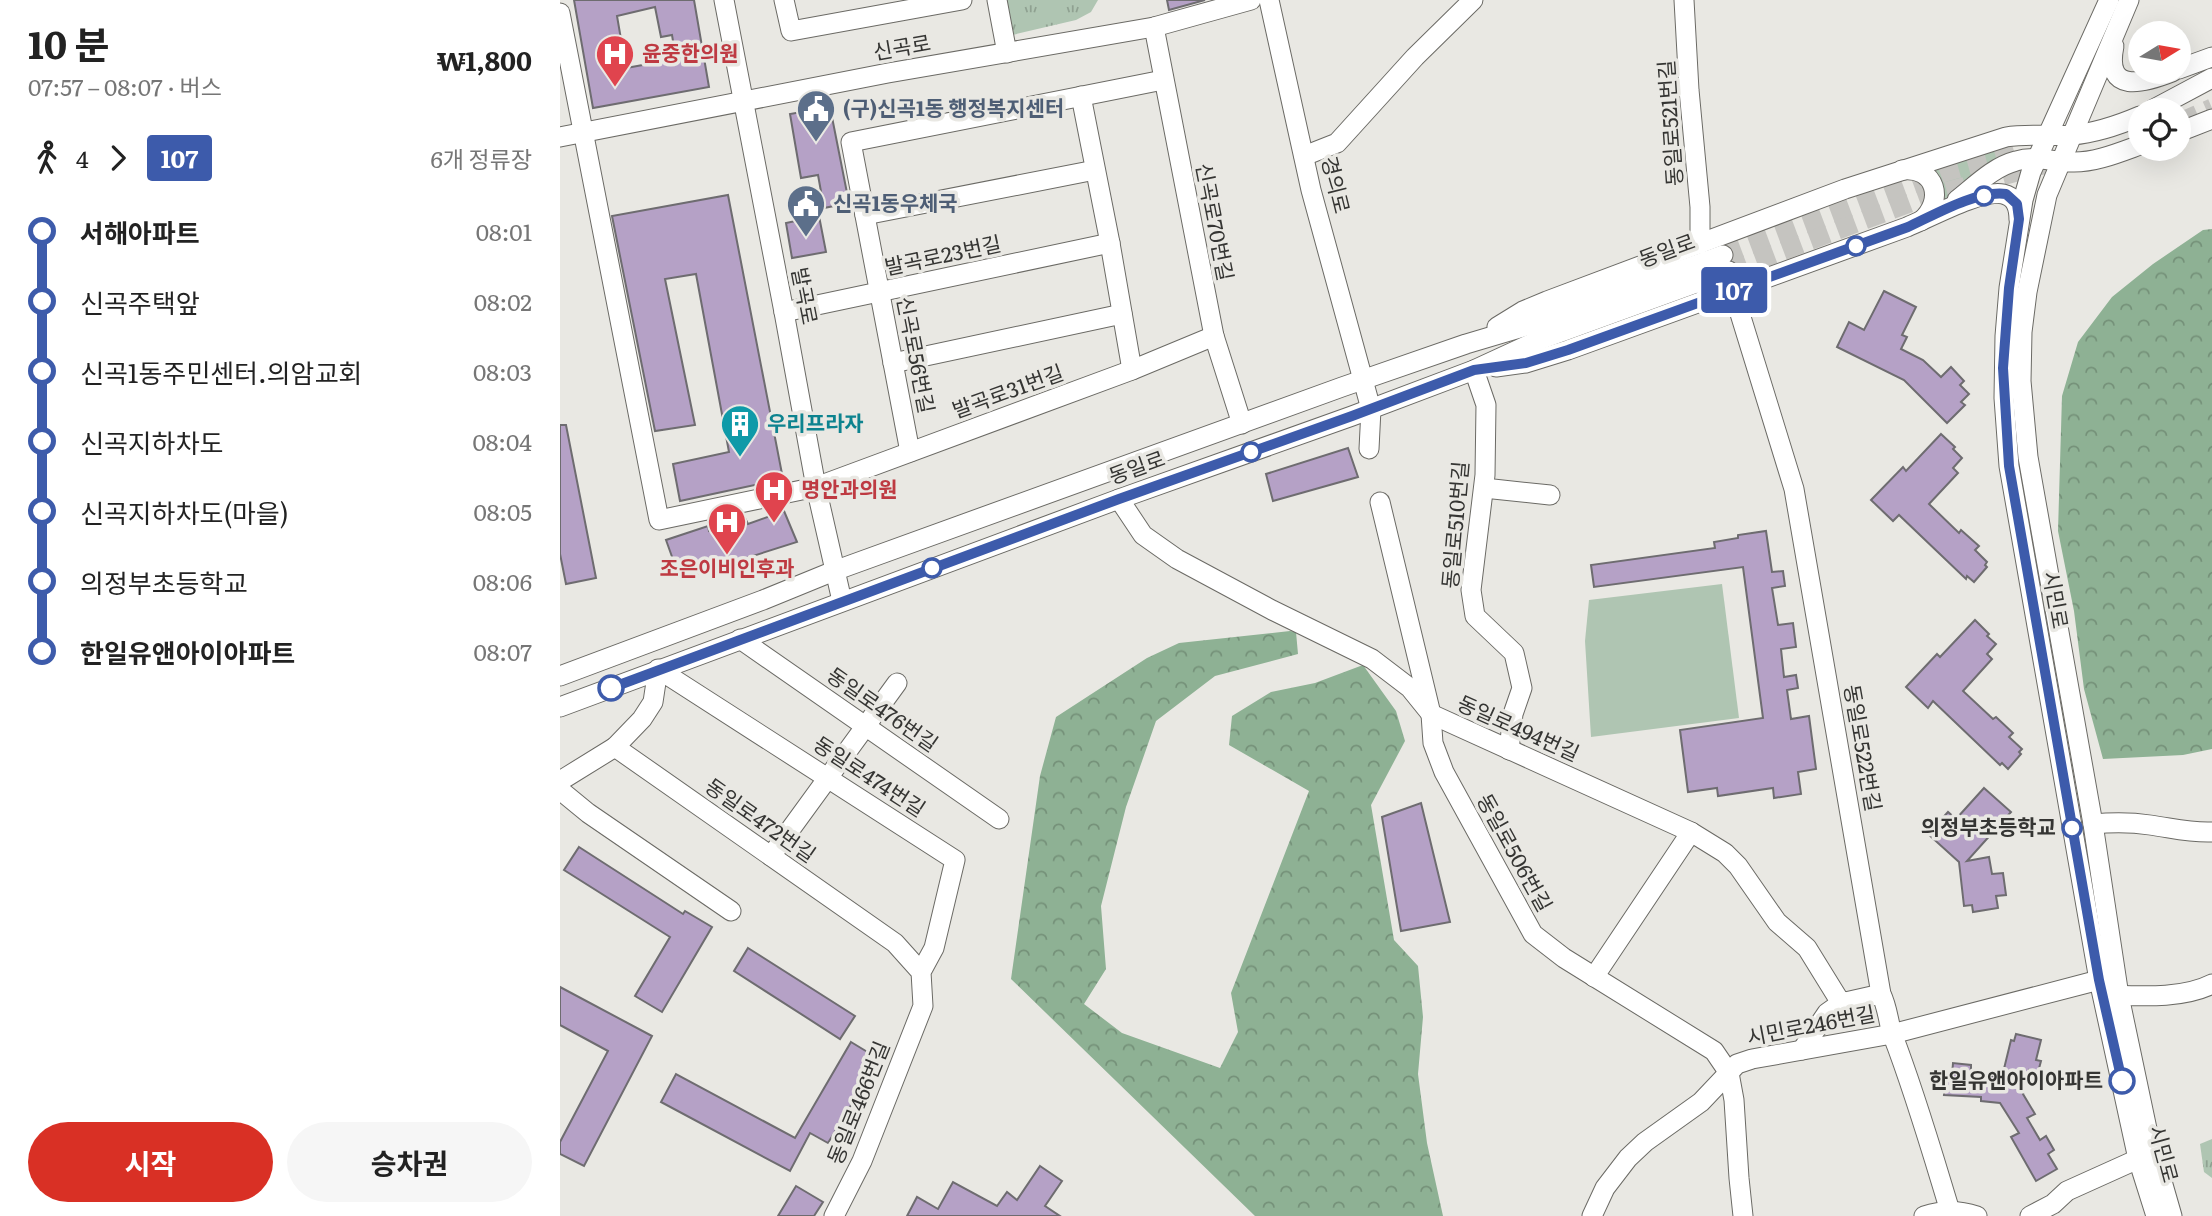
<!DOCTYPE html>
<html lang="ko">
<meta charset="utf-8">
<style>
:root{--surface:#fff;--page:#f6f6f6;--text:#222;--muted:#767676;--accent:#d93025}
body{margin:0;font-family:Literata,"Noto Sans KR",serif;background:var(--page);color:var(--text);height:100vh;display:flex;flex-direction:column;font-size:26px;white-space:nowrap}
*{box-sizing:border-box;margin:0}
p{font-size:23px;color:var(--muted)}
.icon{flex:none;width:38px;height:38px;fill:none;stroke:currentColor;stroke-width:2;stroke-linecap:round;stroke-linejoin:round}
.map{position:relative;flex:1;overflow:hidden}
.sheet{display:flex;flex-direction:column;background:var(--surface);width:560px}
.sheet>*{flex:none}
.badge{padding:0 14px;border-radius:5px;font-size:24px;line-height:46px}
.needle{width:46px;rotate:79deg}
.buttons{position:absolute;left:1568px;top:21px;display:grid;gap:14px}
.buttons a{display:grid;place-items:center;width:63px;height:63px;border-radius:50%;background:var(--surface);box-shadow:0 7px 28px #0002;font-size:35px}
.map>.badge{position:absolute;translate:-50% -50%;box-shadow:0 0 0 4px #fff}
.legs{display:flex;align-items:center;gap:10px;height:77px;padding:0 28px;font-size:23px}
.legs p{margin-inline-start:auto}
.summary{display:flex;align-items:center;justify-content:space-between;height:119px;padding:0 28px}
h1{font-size:38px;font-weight:700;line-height:52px}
.cta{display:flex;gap:14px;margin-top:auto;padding:14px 28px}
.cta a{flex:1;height:80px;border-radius:42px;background:var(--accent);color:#fff;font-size:28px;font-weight:700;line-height:80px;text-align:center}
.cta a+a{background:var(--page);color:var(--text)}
ul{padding:0 28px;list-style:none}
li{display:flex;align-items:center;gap:24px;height:70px;font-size:26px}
li i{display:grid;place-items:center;width:10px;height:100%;margin:0 9px;background:currentColor}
li i::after{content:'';width:18px;height:18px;margin:-9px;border:5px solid;border-radius:50%;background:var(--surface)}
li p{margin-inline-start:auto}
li:first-child i{background:linear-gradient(#0000 50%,currentColor 0)}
li:last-child i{background:linear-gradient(currentColor 50%,#0000 0)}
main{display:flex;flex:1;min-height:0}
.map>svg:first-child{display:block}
</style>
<main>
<section class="sheet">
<div class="summary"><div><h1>10 분</h1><p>07:57 – 08:07 · 버스</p></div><b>₩1,800</b></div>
<div class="legs"><svg class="icon" aria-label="walk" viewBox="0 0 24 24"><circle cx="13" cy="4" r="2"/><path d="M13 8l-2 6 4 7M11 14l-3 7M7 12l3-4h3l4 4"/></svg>4<svg class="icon" aria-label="forward" viewBox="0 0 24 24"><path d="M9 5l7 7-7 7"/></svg><b class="badge" style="background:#3d5bab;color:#fff">107</b><p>6개 정류장</p></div>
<ul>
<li><i style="color:#3d5bab"></i><b>서해아파트</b><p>08:01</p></li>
<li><i style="color:#3d5bab"></i><span>신곡주택앞</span><p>08:02</p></li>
<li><i style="color:#3d5bab"></i><span>신곡1동주민센터.의암교회</span><p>08:03</p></li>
<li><i style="color:#3d5bab"></i><span>신곡지하차도</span><p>08:04</p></li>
<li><i style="color:#3d5bab"></i><span>신곡지하차도(마을)</span><p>08:05</p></li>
<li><i style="color:#3d5bab"></i><span>의정부초등학교</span><p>08:06</p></li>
<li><i style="color:#3d5bab"></i><b>한일유앤아이아파트</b><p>08:07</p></li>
</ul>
<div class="cta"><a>시작</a><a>승차권</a></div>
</section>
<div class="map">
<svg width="1652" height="1216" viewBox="0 0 1652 1216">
<defs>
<pattern id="grass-tufts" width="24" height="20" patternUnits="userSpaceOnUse" patternTransform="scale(1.75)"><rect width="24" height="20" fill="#afc5b2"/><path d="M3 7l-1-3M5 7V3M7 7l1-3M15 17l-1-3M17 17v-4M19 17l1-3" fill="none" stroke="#8fa191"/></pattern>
<pattern id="forest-crowns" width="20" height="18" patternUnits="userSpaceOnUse" patternTransform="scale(1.75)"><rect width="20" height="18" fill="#8eb194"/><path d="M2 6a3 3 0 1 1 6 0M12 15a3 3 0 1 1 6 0" fill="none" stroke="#759179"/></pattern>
</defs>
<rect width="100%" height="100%" fill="#e9e8e3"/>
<!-- grass -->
<g fill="url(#grass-tufts)">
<polygon points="442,0 538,0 531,12 516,20 448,36"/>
<polygon points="1435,151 1439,154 1438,159 1383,200 1372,169"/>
<polygon points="1652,1139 1652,1178 1644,1172 1640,1144"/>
</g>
<!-- forest -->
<g fill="url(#forest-crowns)">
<polygon points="1652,229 1652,749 1623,755 1543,759 1524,689 1514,611 1498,531 1502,396 1518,342 1552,297 1593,264 1643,230"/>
<polygon points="730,631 736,632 738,654 655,676 596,721 566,807 541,906 546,969 524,1004 562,1033 660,1068 678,1032 671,993 749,791 669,745 672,716 711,692 755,683 803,665 836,711 845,741 811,805 834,940 858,966 863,1017 858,1074 867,1143 883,1216 695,1216 451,979 480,776 496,717 587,658 619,643"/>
</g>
<!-- garden -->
<polygon fill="#afc5b2" points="1162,584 1179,718 1031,737 1025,641 1029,600"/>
<!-- building -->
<g fill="#b5a1c6" stroke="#6e6c70" stroke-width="2" fill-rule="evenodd">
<path d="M14,0H134L149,87L33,108ZM95,7L101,37L112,35L116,59L55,70L51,47L62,45L57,16Z"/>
<polygon points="607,0 645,0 609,10"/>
<polygon points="270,107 289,203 264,208 258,175 241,178 230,114"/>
<polygon points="168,195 223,479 120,501 113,464 169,452 136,274 105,279 135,425 95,431 52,216"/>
<polygon points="259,216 266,252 232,258 226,223"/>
<polygon points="1324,291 1356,307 1342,335 1347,337 1341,349 1363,360 1381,377 1391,367 1404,381 1400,385 1409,394 1401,402 1405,405 1387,423 1344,380 1277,347 1289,322 1304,330"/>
<polygon points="0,425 6,425 36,578 6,584 0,554"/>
<polygon points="1381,434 1395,447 1393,449 1402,458 1393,468 1398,473 1369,504 1399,533 1401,530 1419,546 1415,550 1427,562 1425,565 1427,567 1414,582 1407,576 1406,579 1339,515 1333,521 1311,500 1343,467 1346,471"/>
<polygon points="788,448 798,477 713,501 706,474"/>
<polygon points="224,511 237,542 120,579 106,540 148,526 149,531 185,518 188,524"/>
<polygon points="1206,531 1212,572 1223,571 1225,586 1212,588 1218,625 1233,623 1236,647 1221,649 1224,677 1236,675 1238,688 1227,690 1231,719 1249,716 1256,769 1238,772 1241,794 1214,798 1213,788 1158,796 1157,788 1128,792 1120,730 1203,718 1183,567 1034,587 1031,565 1155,548 1154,542 1178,538 1178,535"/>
<polygon points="1415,620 1429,634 1427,636 1436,644 1427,654 1432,659 1403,691 1433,719 1436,717 1453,733 1449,737 1462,749 1459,752 1461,754 1448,769 1442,763 1440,765 1373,701 1368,708 1346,687 1377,654 1380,657"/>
<polygon points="1424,788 1451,812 1407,861 1429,857 1432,874 1443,873 1446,895 1436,896 1438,908 1413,912 1412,905 1404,906 1399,862 1368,834 1388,812 1396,819"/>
<polygon points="861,803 890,922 841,931 822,817"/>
<polygon points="19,847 123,914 125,911 152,927 102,1012 75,996 110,937 4,870"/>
<polygon points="188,948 295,1016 280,1039 174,971"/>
<polygon points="0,987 92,1036 24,1166 0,1154 0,1142 48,1051 0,1025"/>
<polygon points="1456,1034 1481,1040 1476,1060 1481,1061 1478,1072 1469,1070 1463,1094 1475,1114 1467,1118 1480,1140 1486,1136 1494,1150 1488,1154 1497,1169 1476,1181 1451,1137 1459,1133 1440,1103 1421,1101 1421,1097 1384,1095 1386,1075 1392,1076 1393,1063 1411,1065 1411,1074 1442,1077 1451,1040 1454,1041"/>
<polygon points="291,1042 319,1059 268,1143 250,1133 230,1171 101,1102 116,1074 235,1138"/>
<polygon points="480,1166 502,1181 485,1206 500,1216 347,1216 357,1197 378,1209 393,1182 437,1206 447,1192 457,1200"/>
<polygon points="236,1186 263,1202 254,1216 218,1216"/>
</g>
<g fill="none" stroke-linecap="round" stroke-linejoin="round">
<!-- minor-tunnel -->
<g stroke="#c5c4c0" stroke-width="19" stroke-dasharray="19 10" stroke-linecap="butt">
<polyline points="1620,122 1652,108"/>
<polyline points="1163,255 1385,172 1464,150"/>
<polyline points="1169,271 1363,198 1486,164"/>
</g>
<!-- minor casing -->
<g stroke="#6b6a65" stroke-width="21">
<g id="minor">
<polyline points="164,0 224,312 256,487 282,601"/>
<polyline points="224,0 231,31 402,0"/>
<polyline points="437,0 447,53"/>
<polyline points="709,0 751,190 811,409 809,449"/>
<polyline points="1124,0 1129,90 1140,207 1140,244"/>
<polyline points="1549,0 1471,172 1463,200 1449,288 1445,336 1444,398 1449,466 1539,980 1578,1159 1596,1216"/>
<polyline points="1569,0 1487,195 1467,292 1462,332 1461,381 1468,457 1533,824 1559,996 1587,1129 1612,1216"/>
<polyline points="0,13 99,520 256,487 572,370 654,336"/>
<polyline points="594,27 654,336 682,424"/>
<path d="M1554,46C1544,95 1584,83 1612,72"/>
<polyline points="1619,69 1652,57"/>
<polyline points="521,96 550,243 572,370"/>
<polyline points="1592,110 1652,78"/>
<polyline points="1619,132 1652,119"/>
<polyline points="0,137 328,73 594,27 691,0"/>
<polyline points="744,156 777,143 855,57 913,0"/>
<path d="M1342,170C1376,166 1385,201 1361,221"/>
<path d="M1397,200C1415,186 1433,167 1456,161C1475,155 1492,162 1511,162C1534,163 1558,153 1580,145"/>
<polyline points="305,215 535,170"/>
<path d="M1173,291L1234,489L1321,994C1328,1008 1328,1022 1333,1036C1355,1093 1372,1152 1390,1211"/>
<polyline points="224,312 550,243"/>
<path d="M937,327L963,311L987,301L1285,189L1446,137C1468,133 1490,137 1512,135C1535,133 1559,125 1580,116"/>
<polyline points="333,363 562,314"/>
<path d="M936,367L966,363L1008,350L1347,227C1369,218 1422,189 1443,194C1456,197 1459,208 1459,220"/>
<polyline points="914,370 926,405 925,475 911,590 915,616 954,653 962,688 953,714 949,750"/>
<polyline points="350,452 291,142 603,80"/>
<polyline points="924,488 990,495"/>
<polyline points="559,499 583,535 617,559 712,610 812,659 850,688 871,714 1131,832 1165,853 1178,866 1217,922 1247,948 1281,1003 1321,994"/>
<polyline points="820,502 871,714 873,743 884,772 973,934 1004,958 1154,1051 1169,1073 1174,1100 1179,1178 1183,1216"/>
<polyline points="180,639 439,819"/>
<polyline points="0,676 203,600 274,571 782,387 906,344 973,324 1163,255"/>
<polyline points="0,707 559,499 792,416 914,370 979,340 1169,271"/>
<polyline points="0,781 55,747"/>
<polyline points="0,790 28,813 171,911"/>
<path d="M1533,824C1553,822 1571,822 1590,825C1612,828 1630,833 1652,832"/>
<polyline points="211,856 337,683"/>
<polyline points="1034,977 1131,832"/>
<path d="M1548,995C1580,996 1623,999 1652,984"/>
<polyline points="1242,1050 1267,1013 1281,1003"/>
<polyline points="274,1216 302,1161 363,1006 361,972 335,943 55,747 82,719 93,702 98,669 395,860 374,948 361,972"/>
<polyline points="1032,1216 1045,1188 1068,1158 1085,1142 1141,1102 1177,1064 1192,1059 1332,1034 1539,980"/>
<path d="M1364,1216C1383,1210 1398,1210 1417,1216"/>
<polyline points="1470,1216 1493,1204 1507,1191 1578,1159"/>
</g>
</g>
<!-- minor -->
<use href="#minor" stroke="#fff" stroke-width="19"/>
</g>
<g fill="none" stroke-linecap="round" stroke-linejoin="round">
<!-- line-1 casing -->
<g stroke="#fff" stroke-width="16">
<path id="line-1" d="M51,688L559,499L792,416L914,370L966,363L1008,350L1348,227C1374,215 1417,190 1446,194L1457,204L1459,219L1449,288L1443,368L1449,466L1539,980L1562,1081"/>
</g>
<!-- line-1 -->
<use href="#line-1" stroke="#3d5bab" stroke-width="10"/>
</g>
<!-- icons -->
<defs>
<g id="hospital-pin" transform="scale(2.0125)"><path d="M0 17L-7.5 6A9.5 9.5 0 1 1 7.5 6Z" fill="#e0444e" stroke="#e9e8e3"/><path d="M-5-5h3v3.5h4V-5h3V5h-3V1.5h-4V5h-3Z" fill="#fff"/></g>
<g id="civic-pin" transform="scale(2.0125)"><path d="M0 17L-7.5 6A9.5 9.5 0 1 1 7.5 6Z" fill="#5c6f8a" stroke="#e9e8e3"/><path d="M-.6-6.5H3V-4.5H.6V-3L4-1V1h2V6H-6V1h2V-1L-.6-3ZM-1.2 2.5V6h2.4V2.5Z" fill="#fff"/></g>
<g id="building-pin" transform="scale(2.0125)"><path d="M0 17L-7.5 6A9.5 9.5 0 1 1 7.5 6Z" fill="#0f9aa8" stroke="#e9e8e3"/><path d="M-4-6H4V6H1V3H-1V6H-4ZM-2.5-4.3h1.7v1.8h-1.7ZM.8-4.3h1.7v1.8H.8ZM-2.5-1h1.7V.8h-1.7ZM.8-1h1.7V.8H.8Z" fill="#fff"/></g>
</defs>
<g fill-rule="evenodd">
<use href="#hospital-pin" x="55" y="54"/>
<use href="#civic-pin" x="256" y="109"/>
<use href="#civic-pin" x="246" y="204"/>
<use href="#building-pin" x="180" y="424"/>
<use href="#hospital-pin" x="214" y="490"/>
<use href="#hospital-pin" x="167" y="522"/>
</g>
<!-- markers -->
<g fill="#fff" stroke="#3d5bab" stroke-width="3.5">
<circle cx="1424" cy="196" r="9"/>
<circle cx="1296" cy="246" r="9"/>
<circle cx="691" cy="452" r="9"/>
<circle cx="372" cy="568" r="9"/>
<circle cx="51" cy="688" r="12"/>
<circle cx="1512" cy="828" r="9"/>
<circle cx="1562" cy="1081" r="12"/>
</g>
<g text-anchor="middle" stroke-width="7" stroke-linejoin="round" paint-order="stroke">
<!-- street labels -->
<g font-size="21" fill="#353533" stroke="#e9e8e3">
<text transform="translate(342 48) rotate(-10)" y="7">신곡로</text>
<text transform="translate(1111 123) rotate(-94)" y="7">동일로521번길</text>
<text transform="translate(775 185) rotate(76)" y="7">경의로</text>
<text transform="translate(654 222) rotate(79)" y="7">신곡로70번길</text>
<text transform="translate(1107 251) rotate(-20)" y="7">동일로</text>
<text transform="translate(383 256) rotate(-12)" y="7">발곡로23번길</text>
<text transform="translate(244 296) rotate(79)" y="7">발곡로</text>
<text transform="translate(355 355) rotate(79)" y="7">신곡로56번길</text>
<text transform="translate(448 392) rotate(-20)" y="7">발곡로31번길</text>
<text transform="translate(577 468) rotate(-20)" y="7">동일로</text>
<text transform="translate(896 525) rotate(-85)" y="7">동일로510번길</text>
<text transform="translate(1495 600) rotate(80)" y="7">시민로</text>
<text transform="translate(322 710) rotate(35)" y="7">동일로476번길</text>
<text transform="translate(958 729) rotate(24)" y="7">동일로494번길</text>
<text transform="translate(1302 748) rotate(80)" y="7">동일로522번길</text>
<text transform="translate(309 777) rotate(33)" y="7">동일로474번길</text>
<text transform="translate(200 821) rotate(35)" y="7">동일로472번길</text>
<text transform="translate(954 853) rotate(61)" y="7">동일로506번길</text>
<text transform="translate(1251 1026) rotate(-11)" y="7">시민로246번길</text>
<text transform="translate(299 1103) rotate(-68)" y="7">동일로466번길</text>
<text transform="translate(1603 1154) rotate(75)" y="7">시민로</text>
</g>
<!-- health labels -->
<g font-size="21" font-weight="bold" fill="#be3a42" stroke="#e9e8e3" text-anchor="start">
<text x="82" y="61">윤중한의원</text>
<text x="241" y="497">명안과의원</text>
<text x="167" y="576" text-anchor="middle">조은이비인후과</text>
</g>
<!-- service labels -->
<g font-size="21" font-weight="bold" fill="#4e5e75" stroke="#e9e8e3" text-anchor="start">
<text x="283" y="116">(구)신곡1동 행정복지센터</text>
<text x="273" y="211">신곡1동우체국</text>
</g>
<!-- culture labels -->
<g font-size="21" font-weight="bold" fill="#0d838f" stroke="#e9e8e3" text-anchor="start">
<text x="207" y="431">우리프라자</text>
</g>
<!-- stop labels -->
<g font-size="21" font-weight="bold" fill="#353533" stroke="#e9e8e3" text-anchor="end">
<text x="1496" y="835">의정부초등학교</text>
<text x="1543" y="1088">한일유앤아이아파트</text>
</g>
</g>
</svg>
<div class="buttons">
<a><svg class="needle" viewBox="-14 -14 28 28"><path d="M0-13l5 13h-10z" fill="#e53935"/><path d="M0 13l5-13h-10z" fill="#767676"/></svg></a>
<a><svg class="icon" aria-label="locate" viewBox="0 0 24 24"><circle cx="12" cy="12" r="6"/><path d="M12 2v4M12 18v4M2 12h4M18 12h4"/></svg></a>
</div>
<b class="badge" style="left:1174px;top:290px;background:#3d5bab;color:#fff">107</b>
</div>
</main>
